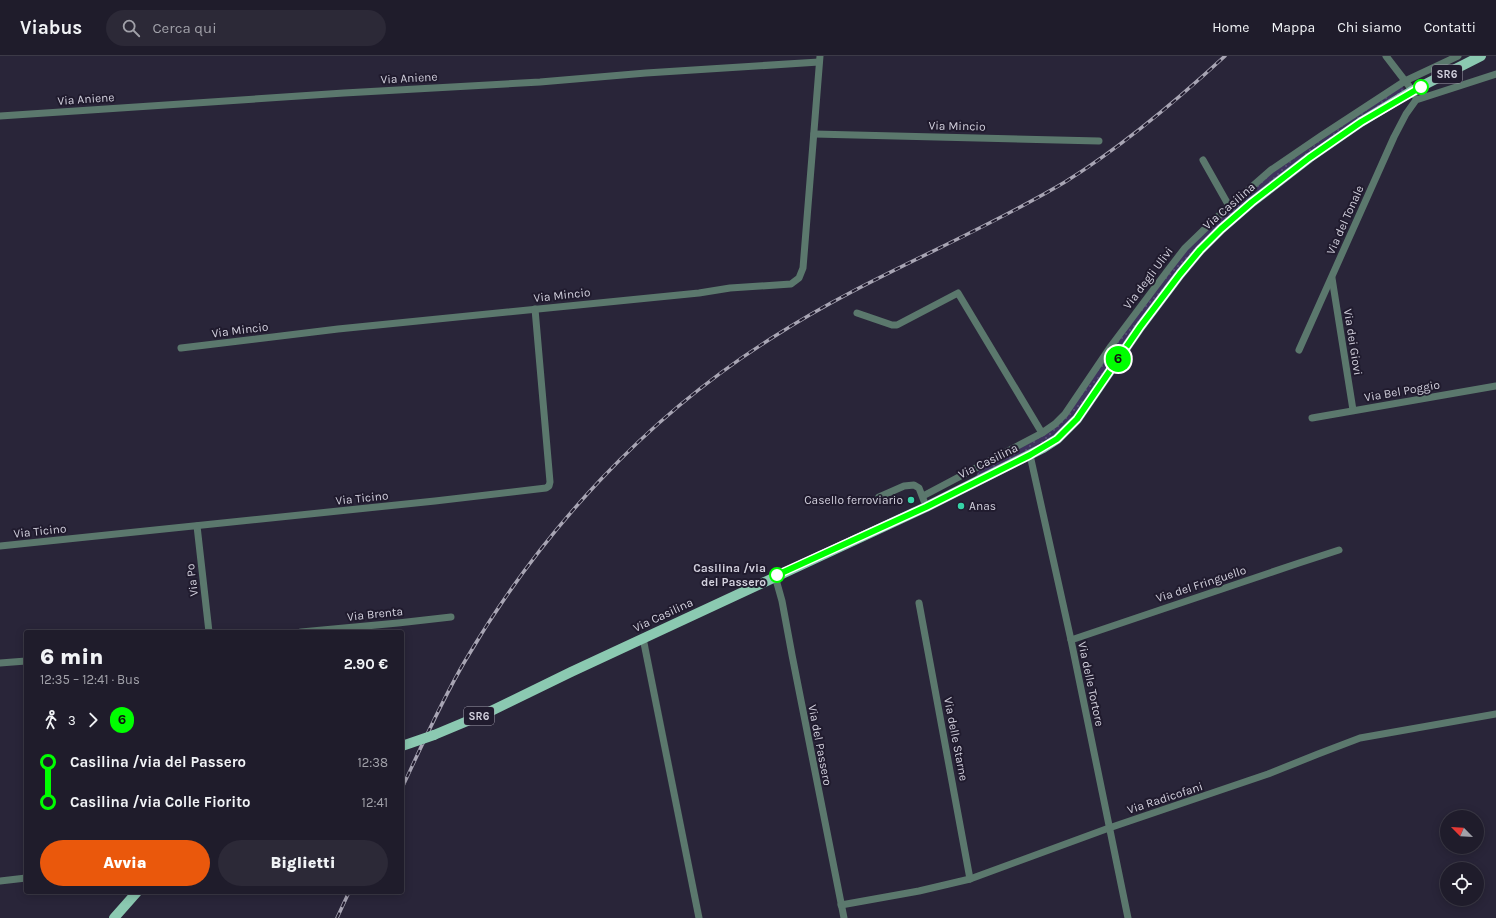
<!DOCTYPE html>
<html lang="it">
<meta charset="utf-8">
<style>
:root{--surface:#1f1c2b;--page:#2c2937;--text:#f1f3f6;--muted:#a1a1a9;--line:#3c3a47;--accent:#ea580c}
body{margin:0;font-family:Karla,sans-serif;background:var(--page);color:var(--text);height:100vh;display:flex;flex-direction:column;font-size:15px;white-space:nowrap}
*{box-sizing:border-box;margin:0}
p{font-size:13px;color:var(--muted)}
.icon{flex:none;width:22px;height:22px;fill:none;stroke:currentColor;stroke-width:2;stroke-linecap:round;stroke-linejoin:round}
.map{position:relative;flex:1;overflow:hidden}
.side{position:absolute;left:24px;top:574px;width:380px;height:264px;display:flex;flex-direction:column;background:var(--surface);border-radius:4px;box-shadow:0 2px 10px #0003,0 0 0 1px var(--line)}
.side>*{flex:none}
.badge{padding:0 8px;border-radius:13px;font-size:14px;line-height:26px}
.needle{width:26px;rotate:294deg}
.controls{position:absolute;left:1440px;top:754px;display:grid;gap:8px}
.controls a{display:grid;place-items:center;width:44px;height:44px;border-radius:50%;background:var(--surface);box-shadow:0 2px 10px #0003,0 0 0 1px var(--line);font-size:20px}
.map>.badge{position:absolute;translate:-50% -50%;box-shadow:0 0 0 2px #fff}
.legs{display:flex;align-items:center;gap:6px;height:44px;padding:0 16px;font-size:13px}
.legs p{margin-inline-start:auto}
.headline{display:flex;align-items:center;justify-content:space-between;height:68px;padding:0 16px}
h1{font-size:22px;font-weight:800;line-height:30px}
.action{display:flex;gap:8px;margin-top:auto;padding:8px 16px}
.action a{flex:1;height:46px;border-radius:24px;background:var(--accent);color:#fff;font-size:16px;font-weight:800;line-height:46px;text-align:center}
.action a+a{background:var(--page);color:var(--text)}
ul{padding:0 16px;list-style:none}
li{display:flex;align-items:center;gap:14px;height:40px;font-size:15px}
li i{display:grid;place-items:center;width:6px;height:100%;margin:0 5px;background:currentColor}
li i::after{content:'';width:10px;height:10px;margin:-5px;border:3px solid;border-radius:50%;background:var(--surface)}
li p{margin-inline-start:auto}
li:first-child i{background:linear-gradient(#0000 50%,currentColor 0)}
li:last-child i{background:linear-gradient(currentColor 50%,#0000 0)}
header{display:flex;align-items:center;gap:24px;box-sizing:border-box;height:56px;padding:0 20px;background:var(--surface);border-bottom:1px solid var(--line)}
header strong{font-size:19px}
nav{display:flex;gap:22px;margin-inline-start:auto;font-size:14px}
.search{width:280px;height:36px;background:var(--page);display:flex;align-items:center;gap:10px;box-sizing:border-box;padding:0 14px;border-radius:22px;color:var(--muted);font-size:15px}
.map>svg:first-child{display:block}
</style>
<header>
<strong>Viabus</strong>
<div class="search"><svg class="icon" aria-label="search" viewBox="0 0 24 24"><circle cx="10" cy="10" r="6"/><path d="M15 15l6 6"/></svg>Cerca qui</div>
<nav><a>Home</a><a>Mappa</a><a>Chi siamo</a><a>Contatti</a></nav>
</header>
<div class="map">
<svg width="1496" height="862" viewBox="0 0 1496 862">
<defs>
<pattern id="grass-dots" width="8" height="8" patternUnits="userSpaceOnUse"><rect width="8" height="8" fill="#3e335e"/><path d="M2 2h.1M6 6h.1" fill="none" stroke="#595075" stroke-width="1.8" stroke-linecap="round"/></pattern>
</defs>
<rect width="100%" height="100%" fill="#292539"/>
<!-- grass -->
<polygon fill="url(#grass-dots)" points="1402,30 1405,34 1307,98 1249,142 1139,265 1074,358 1068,366 1051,382 973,424 982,411 1056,369 1184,195 1262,124"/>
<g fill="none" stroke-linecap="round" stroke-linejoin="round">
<!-- minor -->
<g stroke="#5b786d" stroke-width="7">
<polyline points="1386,0 1409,30 1414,39"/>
<polyline points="0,60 344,37 540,26 646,17 819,6"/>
<polyline points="814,78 1099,85"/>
<polyline points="1203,104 1229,150"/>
<polyline points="1332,222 1353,354"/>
<polyline points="857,257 892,269 897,269 958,237 1042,377"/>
<polyline points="181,292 338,273 699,237 730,232 791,228 799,222 803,212 820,0"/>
<polyline points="1299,294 1394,81 1406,58 1416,44 1496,18"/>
<polyline points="1312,362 1496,330"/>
<polyline points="1030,399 1071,584 1128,862"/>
<polyline points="923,440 1042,377 1055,368 1065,358 1111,290 1168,214 1185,192 1214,164 1271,114 1321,80 1405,25 1458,0"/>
<polyline points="879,441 904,430 914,429 919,432 924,445"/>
<polyline points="197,470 209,576"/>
<polyline points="0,490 435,445 546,432 549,430 550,426 535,253"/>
<polyline points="775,520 782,545 792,599 844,862"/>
<polyline points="919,547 970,823"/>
<polyline points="301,576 398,567 451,561"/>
<polyline points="643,582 699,862"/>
<polyline points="1071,584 1299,507 1339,494"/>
<polyline points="0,607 26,605"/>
<polyline points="0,825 26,822"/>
<polyline points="841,849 919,835 970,823 1109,772 1268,718 1318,698 1360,682 1496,658"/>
</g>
<!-- primary -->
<g stroke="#8bc9b1" stroke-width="10">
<polyline points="434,679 489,656 571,616 926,451 1043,392 1057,383 1077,363 1140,271 1180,218 1200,194 1221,173 1252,146 1309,102 1361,66 1412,35 1481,0"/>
<polyline points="114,862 137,836"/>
</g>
<!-- rail casing -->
<g stroke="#a8a5b4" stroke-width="3.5">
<g id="rail">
<path d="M402,732C422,689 441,646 465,605C541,475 647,360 775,280C867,221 971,182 1065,126C1123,90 1175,46 1225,0"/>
<polyline points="337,862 349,836"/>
</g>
</g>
<!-- rail -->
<use href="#rail" stroke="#201b2e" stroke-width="2" stroke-dasharray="6" stroke-linecap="butt"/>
<!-- primary-bridge -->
<polyline stroke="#8bc9b1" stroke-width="10" points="402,690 434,679"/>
</g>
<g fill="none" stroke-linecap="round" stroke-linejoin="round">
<!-- line-1 casing -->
<g stroke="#fff" stroke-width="9">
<polyline id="line-1" points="777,519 926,451 1030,399 1057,383 1077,363 1140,271 1180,218 1200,194 1221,173 1252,146 1309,102 1361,66 1421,31"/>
</g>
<!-- line-1 -->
<use href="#line-1" stroke="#0f0" stroke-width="6"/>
</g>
<!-- markers -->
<g fill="#fff" stroke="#0f0" stroke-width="2">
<circle cx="1421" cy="31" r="7"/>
<circle cx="777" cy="519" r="7"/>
</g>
<g fill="#36d4a7" stroke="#201b2e" stroke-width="1.5">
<circle cx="911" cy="444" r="4"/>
<circle cx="961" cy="450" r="4"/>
</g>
<g text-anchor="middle" stroke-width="4" stroke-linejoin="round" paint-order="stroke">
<!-- shield labels -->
<g fill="#201b2e" stroke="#9d9aa8" stroke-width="1">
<rect x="1432" y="9" width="30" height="18" rx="3"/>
<rect x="464" y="651" width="30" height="18" rx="3"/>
</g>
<g font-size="11" font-weight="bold" fill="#d2d0dd">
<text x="1447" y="22">SR6</text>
<text x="479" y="664">SR6</text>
</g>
<!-- street labels -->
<g font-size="12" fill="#d2d0dd" stroke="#201b2e">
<text transform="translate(409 22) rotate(-3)" y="4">Via Aniene</text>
<text transform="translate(86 43) rotate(-4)" y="4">Via Aniene</text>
<text transform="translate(957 70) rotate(1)" y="4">Via Mincio</text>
<text transform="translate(1229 150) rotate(-41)" y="4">Via Casilina</text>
<text transform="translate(1345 164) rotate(-66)" y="4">Via del Tonale</text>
<text transform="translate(1148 222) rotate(-53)" y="4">Via degli Ulivi</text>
<text transform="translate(562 239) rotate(-6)" y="4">Via Mincio</text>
<text transform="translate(240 274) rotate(-7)" y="4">Via Mincio</text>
<text transform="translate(1353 286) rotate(81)" y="4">Via dei Giovi</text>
<text transform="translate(1402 335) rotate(-10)" y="4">Via Bel Poggio</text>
<text transform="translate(988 405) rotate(-26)" y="4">Via Casilina</text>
<text transform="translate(362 442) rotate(-6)" y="4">Via Ticino</text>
<text transform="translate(40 475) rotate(-6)" y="4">Via Ticino</text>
<text transform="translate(192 524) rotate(-97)" y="4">Via Po</text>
<text transform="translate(1201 528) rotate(-18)" y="4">Via del Fringuello</text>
<text transform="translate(375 558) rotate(-6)" y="4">Via Brenta</text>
<text transform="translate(663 559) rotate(-25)" y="4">Via Casilina</text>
<text transform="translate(1091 628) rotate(78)" y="4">Via delle Tortore</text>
<text transform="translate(956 683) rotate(79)" y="4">Via delle Starne</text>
<text transform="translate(820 689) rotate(79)" y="4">Via del Passero</text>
<text transform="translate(1165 742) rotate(-18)" y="4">Via Radicofani</text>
</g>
<!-- poi labels -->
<g font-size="12" fill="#d2d0dd" stroke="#201b2e" text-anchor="end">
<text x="903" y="448">Casello ferroviario</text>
<text x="969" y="454" text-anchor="start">Anas</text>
</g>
<!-- stop labels -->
<g font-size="12" font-weight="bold" fill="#d2d0dd" stroke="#201b2e" text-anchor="end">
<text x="766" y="516">Casilina /via<tspan x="766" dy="14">del Passero</tspan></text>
</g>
</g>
</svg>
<div class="controls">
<a><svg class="needle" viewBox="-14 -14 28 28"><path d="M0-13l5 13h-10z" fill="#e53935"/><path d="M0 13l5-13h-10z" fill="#a1a1a9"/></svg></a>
<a><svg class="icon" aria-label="locate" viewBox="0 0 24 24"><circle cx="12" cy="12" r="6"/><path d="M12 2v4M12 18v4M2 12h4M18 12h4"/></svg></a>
</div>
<b class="badge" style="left:1118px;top:303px;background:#0f0;color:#111">6</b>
<section class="side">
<div class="headline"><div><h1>6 min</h1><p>12:35 – 12:41 · Bus</p></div><b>2.90 €</b></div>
<div class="legs"><svg class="icon" aria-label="walk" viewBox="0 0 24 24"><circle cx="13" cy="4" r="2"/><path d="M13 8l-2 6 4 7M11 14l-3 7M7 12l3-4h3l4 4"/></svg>3<svg class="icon" aria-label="forward" viewBox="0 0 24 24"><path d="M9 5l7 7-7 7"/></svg><b class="badge" style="background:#0f0;color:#111">6</b></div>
<ul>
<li><i style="color:#0f0"></i><b>Casilina /via del Passero</b><p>12:38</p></li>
<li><i style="color:#0f0"></i><b>Casilina /via Colle Fiorito</b><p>12:41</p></li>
</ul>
<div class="action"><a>Avvia</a><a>Biglietti</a></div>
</section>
</div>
